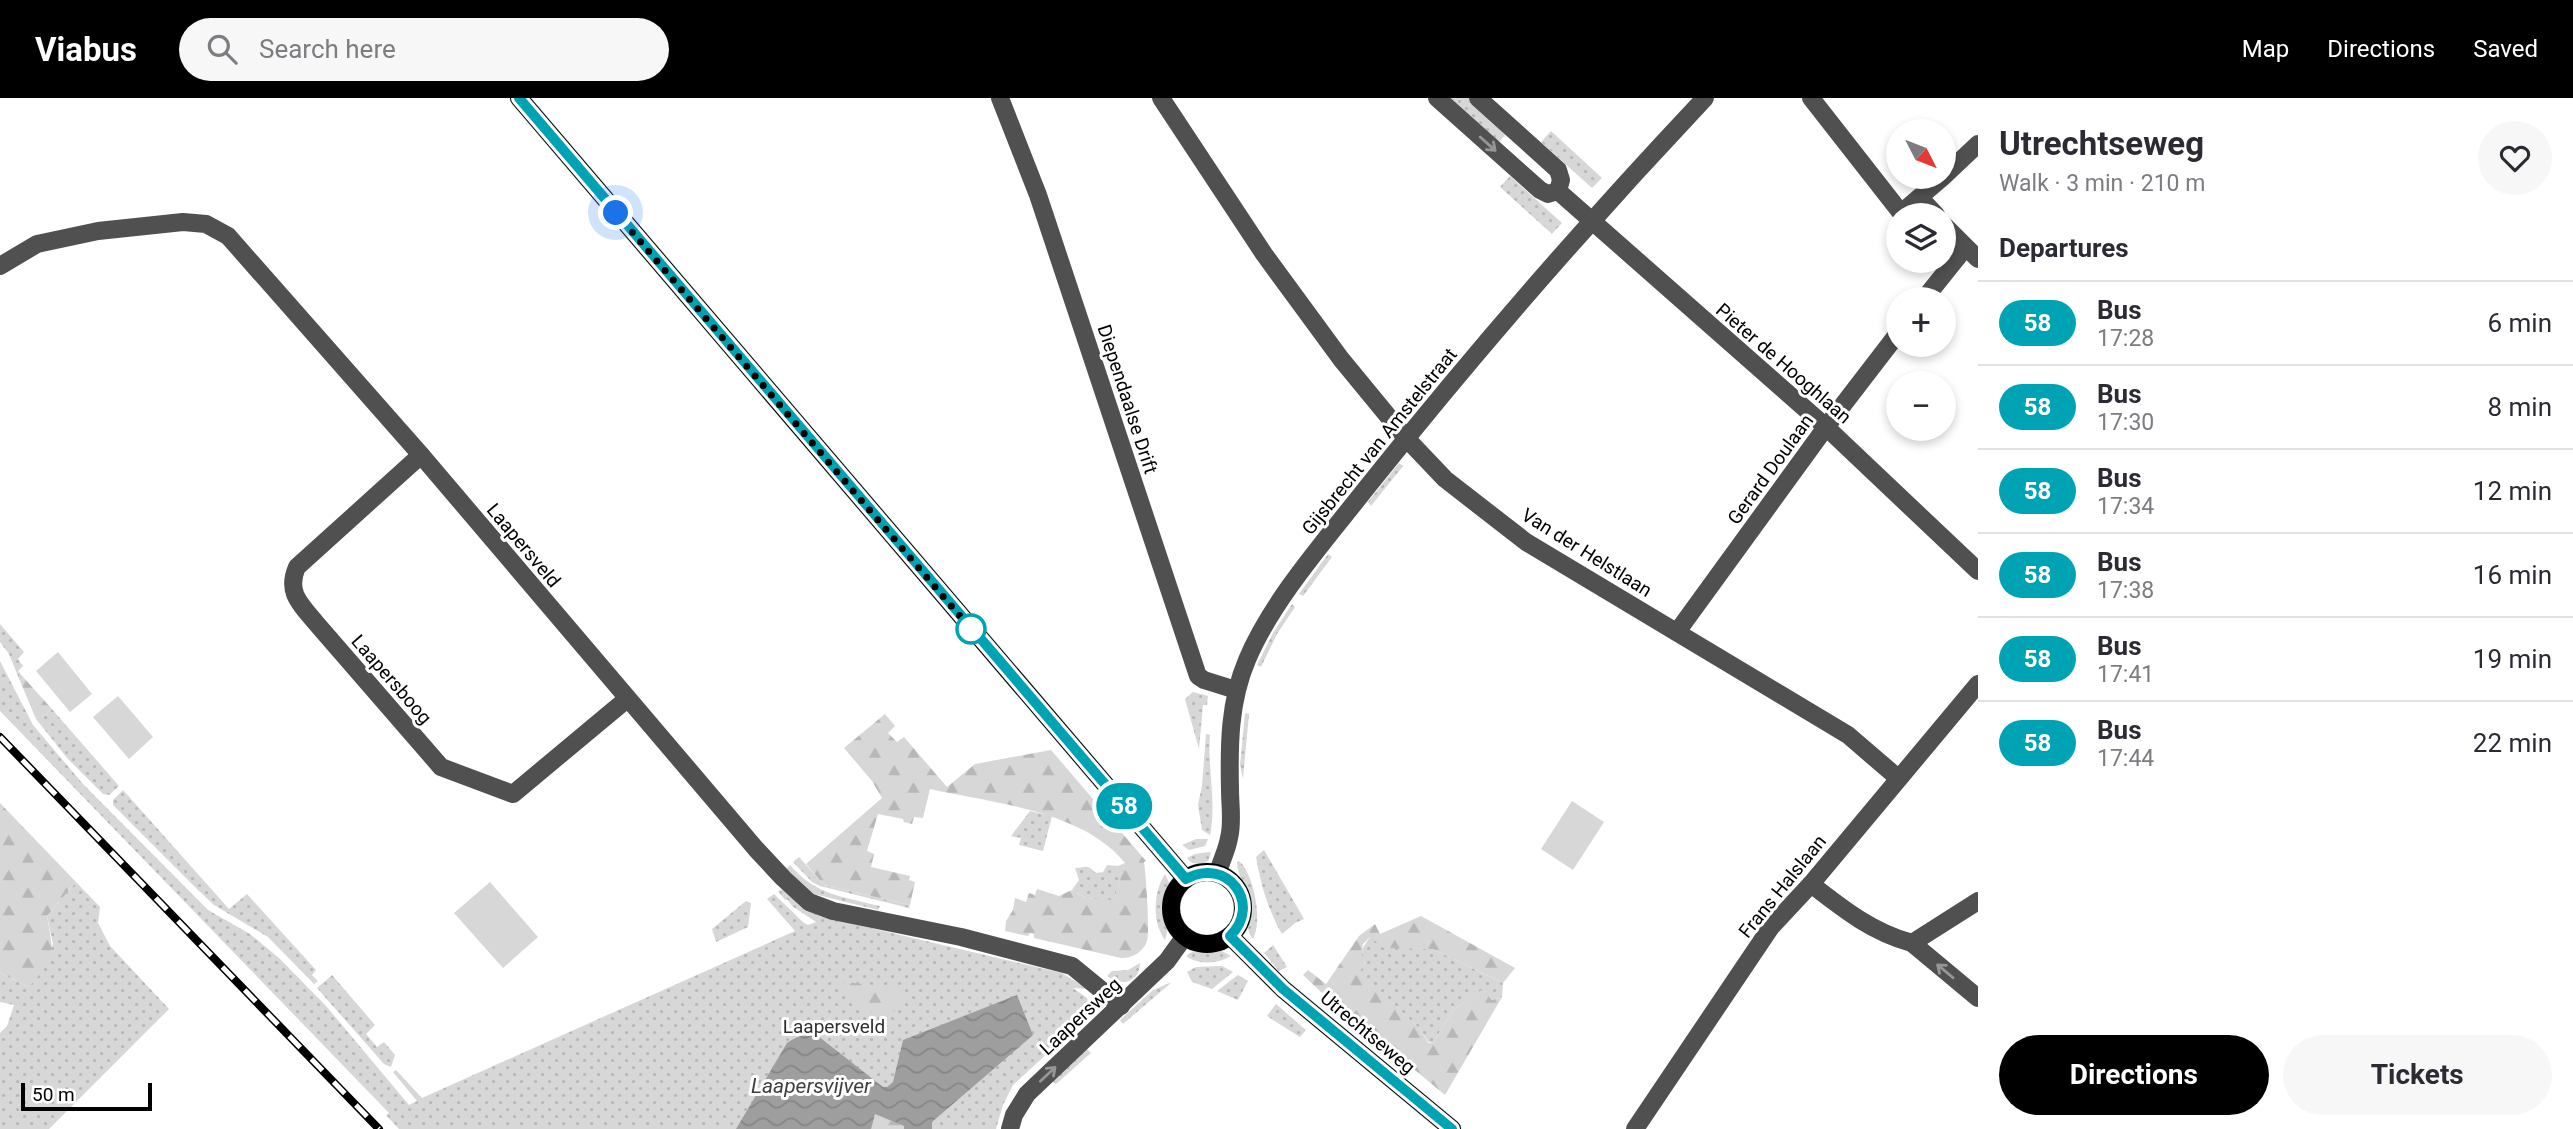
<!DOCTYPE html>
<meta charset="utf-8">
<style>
:root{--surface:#fff;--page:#f7f7f7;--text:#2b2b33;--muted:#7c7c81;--line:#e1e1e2;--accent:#000}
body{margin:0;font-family:Roboto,sans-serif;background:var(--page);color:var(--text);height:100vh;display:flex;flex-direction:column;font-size:26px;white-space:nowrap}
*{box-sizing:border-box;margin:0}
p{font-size:23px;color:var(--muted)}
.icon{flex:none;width:38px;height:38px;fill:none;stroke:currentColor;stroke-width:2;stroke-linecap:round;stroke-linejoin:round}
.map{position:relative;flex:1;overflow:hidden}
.details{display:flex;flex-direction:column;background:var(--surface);width:595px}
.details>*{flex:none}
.badge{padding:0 14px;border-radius:23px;font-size:24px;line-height:46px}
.needle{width:46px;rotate:132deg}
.controls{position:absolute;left:1886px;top:21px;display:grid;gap:14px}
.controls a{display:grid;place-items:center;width:70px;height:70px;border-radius:50%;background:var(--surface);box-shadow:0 4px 10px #0003;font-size:35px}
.scale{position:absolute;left:21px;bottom:18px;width:131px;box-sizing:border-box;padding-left:7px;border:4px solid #000;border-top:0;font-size:19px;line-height:24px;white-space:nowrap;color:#000;-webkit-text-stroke:5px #fff;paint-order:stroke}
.you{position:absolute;width:35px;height:35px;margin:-18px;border:5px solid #fff;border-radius:50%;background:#1a73e8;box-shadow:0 0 0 10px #1a73e833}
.map>.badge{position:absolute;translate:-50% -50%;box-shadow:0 0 0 4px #fff}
h2{padding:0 21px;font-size:26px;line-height:63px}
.round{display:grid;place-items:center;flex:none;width:74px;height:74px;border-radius:37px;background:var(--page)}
.headline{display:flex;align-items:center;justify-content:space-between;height:119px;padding:0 21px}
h1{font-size:33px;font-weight:700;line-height:52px}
.button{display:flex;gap:14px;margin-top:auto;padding:14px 21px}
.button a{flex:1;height:80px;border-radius:42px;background:var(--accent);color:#fff;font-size:28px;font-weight:700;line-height:80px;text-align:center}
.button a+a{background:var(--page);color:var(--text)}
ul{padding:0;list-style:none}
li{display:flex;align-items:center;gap:21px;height:84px;padding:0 21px;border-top:2px solid var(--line)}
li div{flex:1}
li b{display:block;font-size:26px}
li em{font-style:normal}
li .badge{min-width:77px;font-weight:700;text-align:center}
header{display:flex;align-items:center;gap:42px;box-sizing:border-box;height:98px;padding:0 35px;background:var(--accent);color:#fff}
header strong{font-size:33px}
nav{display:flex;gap:38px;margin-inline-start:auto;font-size:24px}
.search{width:490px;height:63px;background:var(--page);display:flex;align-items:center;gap:18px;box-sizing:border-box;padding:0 24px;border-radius:38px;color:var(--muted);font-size:26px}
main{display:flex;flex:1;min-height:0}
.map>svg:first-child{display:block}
</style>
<header>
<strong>Viabus</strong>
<div class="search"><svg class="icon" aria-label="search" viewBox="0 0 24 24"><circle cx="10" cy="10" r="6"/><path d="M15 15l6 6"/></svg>Search here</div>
<nav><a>Map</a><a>Directions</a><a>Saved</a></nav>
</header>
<main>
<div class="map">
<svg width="1978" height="1031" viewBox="0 0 1978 1031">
<defs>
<pattern id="green-dots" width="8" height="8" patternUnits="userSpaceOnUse" patternTransform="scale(1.75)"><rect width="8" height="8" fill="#d7d7d7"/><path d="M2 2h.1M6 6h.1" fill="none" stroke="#b7b7b7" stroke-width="1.8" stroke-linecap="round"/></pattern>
<pattern id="forest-firs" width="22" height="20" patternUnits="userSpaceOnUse" patternTransform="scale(1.75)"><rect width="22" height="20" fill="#d7d7d7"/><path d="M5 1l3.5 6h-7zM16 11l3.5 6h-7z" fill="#b7b7b7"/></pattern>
<pattern id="water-waves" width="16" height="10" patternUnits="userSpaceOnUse" patternTransform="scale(1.75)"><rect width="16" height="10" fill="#9e9e9e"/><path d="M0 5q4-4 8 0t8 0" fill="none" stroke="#868686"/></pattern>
</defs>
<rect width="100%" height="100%" fill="#fff"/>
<!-- green -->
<g fill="url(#green-dots)">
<polygon points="1447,0 1469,0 1506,36 1499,44"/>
<polygon points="1551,33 1602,80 1592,90 1541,44"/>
<polygon points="1510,78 1562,125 1552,136 1500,89"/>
<polygon points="1399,365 1403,368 1371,408 1368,404"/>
<polygon points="1328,456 1332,459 1303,498 1299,496"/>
<polygon points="1292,506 1295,509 1277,536 1261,569 1257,567 1273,535"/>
<polygon points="0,526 24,554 18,561 23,568 18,573 24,580 20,583 9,556 0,544"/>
<polygon points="0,563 33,627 83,686 208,812 250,836 279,860 326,908 409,1007 417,1003 393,974 396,972 422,1000 795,833 767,801 774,796 804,825 808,827 816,824 792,808 787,801 785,802 778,793 783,791 801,809 820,818 1062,875 1088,891 1073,890 1087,900 1091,914 1087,921 1073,932 1013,987 1003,1007 996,1031 399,1031 386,1017 389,1015 0,613"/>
<polygon points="1193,594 1208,598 1207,607 1203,607 1199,651 1185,601"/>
<polygon points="51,610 119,688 109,697 103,696 68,661 36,621 47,616"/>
<polygon points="1247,615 1249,616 1243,681 1240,667 1245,616"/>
<path d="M1206,636L1210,637C1207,670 1217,704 1210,737L1202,732L1198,707L1202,688Z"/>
<polygon points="123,692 229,811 247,796 316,872 312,877 318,883 314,886 268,839 214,807 198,792 113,707 113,702"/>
<polygon points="1030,713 1052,718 1043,753 1019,747 1021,740 1011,738"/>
<polygon points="1196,741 1208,741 1205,748 1189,752 1182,747"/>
<path d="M1264,752L1304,821L1295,825L1282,836C1268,812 1261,787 1256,759Z"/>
<polygon points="1209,754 1211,755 1208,763 1202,766 1192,765 1187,760 1195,756"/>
<polygon points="799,759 824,787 910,807 909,810 820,788 812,784 793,764"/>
<path d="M1239,763C1254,776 1263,823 1253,841C1243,829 1252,816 1250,802C1247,788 1237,779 1237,764Z"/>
<path d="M1125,765L1114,803L1086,800L1072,792L1079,782L1075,770C1085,770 1086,765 1096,775L1103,774L1107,767L1118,768Z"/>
<path d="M790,767C815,797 844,799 880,808L878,812L814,796L805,791L786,771Z"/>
<path d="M1165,776L1170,787L1166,811L1168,831L1165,842C1152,824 1153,795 1165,776Z"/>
<polygon points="76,784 100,809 98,825 110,848 169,911 49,1031 0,1031 0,935 7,928 14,907 0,904 0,875 29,889 53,846 47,818"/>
<polygon points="746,803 751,805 748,829 716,844 712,831"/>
<polygon points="1370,839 1414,850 1433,851 1503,885 1502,899 1492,902 1481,893 1453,912 1433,945 1428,944 1420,931 1359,874 1365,865 1360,854"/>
<polygon points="1273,847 1287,869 1279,873 1264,855"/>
<path d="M1199,851L1220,852L1231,858C1218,866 1201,867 1187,859L1188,856Z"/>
<path d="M1140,865C1140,883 1123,890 1107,878L1112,873L1128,872Z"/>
<polygon points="1222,868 1233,874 1212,891 1192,884 1187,874 1196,869"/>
<polygon points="332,877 375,927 366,936 377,949 384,944 395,957 391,969 384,966 317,890"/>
<polygon points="1238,877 1248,883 1238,902 1217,893"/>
<polygon points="1172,884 1123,926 1120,922 1153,892"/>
<polygon points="1276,906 1306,932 1300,939 1267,918"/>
<polygon points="1087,951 1091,955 1056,986 1052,983"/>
</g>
<!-- forest -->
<g fill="url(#forest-firs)">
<polygon points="24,580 51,610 47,616 36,621 20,583"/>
<path d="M885,616L895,628L888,635L897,644L904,639L947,689L975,666L1051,652L1146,763L1144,764C1146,777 1150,833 1147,843C1143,854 1133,860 1121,860L1034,840V836L1030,835L1028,838L1005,833L1006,823L1013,812L1015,800L1026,804L1029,795L1035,797L1037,791L1059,798L1072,792L1086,800L1114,802L1125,765C1082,712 992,705 930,691L923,720L914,719L912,726L904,724L903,721L878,716L867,753L874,756L871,769L910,778L909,782L915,784L910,807L824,787L806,766L882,700L872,683L844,650Z"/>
<path d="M0,705L76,784L47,818C54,857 56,858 29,889L0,875Z"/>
<polygon points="1421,818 1515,870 1503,885 1433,851 1384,850 1370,839 1363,846 1361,854 1365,865 1360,874 1420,931 1428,945 1433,945 1453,912 1482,892 1492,902 1502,899 1445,997 1321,894 1303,877 1308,872 1326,886 1359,838 1375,826 1380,836"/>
<path d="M844,884L892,889L903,901V910C876,921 876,917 850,904L851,901L838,891L839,887Z"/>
<polygon points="875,1016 904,1028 904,1031 871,1031"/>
</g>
<!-- pitch -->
<g fill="#d7d7d7">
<polygon points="58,554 92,596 70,614 36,573"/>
<polygon points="118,598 153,639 129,661 93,619"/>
<polygon points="1572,703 1604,724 1573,772 1541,751"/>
<polygon points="490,784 538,839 503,870 454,815"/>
</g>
<!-- water -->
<path fill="url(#water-waves)" d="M1017,897L1033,937L932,1024V1031H904V1028L875,1016L871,1031H736L787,945C798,938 805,935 818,938L883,989H887L893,984L903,942Z"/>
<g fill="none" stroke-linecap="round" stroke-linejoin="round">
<!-- major casing -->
<g stroke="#dbdbdb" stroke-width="19">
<g id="major">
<polyline points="519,0 1186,781"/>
<circle cx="1207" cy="810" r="36"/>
<polyline points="1230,838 1283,891 1452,1031"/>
</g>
</g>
<!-- minor -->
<g stroke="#505050" stroke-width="18">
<polyline points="1000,0 1038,97 1198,578 1204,582 1236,592"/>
<polyline points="1161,0 1264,156 1341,261 1406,340 1445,381 1526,444 1848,637 1898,680"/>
<polyline points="1437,0 1540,92 1548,96 1558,93"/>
<polyline points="1478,0 1558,72 1561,82 1558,93"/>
<polyline points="1811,0 1901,115 1943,79"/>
<polyline points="1944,78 1978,46"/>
<polyline points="1558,93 1826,329 1978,473"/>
<polyline points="1920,100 1936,117"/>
<polyline points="1944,127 1978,161"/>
<polyline points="0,168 37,146 98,133 183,124 206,126 228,138 421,357 756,751 783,780 809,804 833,813 961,839 1072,868 1121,908"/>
<polyline points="1924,201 1965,150"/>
<path d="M421,357L297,469C286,494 300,506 316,525L441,669L513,696L627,601"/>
<polyline points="1677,534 1826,329 1899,234"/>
<path d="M1218,775C1221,763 1227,752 1229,740C1233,725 1230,707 1230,692C1229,648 1229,604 1247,562C1272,502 1328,439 1368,388C1475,254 1587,125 1705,0"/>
<path d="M1811,786C1843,811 1872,834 1912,845L1978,803"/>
<polyline points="1912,845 1978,900"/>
<polyline points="1010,1031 1014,1017 1027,996 1167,863 1185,838"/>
<polyline points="1635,1031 1771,829 1811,786 1978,586"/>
</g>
<!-- major -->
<use href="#major" stroke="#000" stroke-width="18"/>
<!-- rail casing -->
<g stroke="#000" stroke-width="8">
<polyline id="rail" points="0,639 379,1031"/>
</g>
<!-- rail -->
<use href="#rail" stroke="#fff" stroke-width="5" stroke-dasharray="16" stroke-linecap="butt"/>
</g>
<!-- one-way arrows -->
<defs><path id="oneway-shaft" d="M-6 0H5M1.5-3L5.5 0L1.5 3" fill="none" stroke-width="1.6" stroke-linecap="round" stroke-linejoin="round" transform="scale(1.75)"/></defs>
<g stroke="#969696">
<use href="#oneway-shaft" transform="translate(1488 46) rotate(42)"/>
<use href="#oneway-shaft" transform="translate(1945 873) rotate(-140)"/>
<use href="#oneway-shaft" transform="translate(1048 976) rotate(-43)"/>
</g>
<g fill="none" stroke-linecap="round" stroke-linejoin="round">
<!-- line casing -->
<g stroke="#fff" stroke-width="16">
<path id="line" d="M519,0L1186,781C1227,758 1263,806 1230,838L1283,891L1452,1031"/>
</g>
<!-- line -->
<use href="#line" stroke="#00a3b4" stroke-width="10"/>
<!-- walk -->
<polyline stroke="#000" stroke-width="7" stroke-dasharray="0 12.6" points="616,115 971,531"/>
</g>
<!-- markers -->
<circle fill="#fff" stroke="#00a3b4" stroke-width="3.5" cx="971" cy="531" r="14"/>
<g text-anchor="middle" stroke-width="6" stroke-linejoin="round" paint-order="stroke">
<!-- street labels -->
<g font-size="19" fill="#000" stroke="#fff">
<text transform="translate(1784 265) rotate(41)" y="7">Pieter de Hooghlaan</text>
<text transform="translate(1128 301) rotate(72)" y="7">Diependaalse Drift</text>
<text transform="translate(1379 343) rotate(-51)" y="7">Gijsbrecht van Amstelstraat</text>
<text transform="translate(1770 371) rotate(-54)" y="7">Gerard Doulaan</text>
<text transform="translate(524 447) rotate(50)" y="7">Laapersveld</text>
<text transform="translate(1587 454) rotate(32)" y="7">Van der Helstlaan</text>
<text transform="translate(392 581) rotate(49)" y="7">Laapersboog</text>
<text transform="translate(1782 788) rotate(-51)" y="7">Frans Halslaan</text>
<text transform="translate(1080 918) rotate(-43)" y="7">Laapersweg</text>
<text transform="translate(1368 934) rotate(40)" y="7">Utrechtseweg</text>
</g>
<!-- park labels -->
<g font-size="19" fill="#2e2e2e" stroke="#fff">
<text x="834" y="935">Laapersveld</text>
</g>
<!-- water labels -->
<g font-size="21" font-style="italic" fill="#3f3f3f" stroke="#fff">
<text x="811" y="995">Laapersvijver</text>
</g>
</g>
</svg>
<div class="controls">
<a><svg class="needle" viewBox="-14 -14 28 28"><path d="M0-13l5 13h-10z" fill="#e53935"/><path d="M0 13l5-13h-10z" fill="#7c7c81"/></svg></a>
<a><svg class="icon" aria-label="layers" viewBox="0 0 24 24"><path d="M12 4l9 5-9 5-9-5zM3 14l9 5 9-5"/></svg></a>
<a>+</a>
<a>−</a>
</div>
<div class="scale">50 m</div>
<div class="you" style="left:616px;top:115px"></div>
<b class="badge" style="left:1124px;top:708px;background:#00a3b4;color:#fff">58</b>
</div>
<section class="details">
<div class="headline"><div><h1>Utrechtseweg</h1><p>Walk · 3 min · 210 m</p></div><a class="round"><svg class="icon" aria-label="heart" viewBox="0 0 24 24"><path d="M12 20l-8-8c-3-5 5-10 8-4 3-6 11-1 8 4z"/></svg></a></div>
<h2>Departures</h2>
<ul>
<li><span class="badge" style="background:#00a3b4;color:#fff">58</span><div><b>Bus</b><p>17:28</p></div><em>6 min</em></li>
<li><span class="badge" style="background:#00a3b4;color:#fff">58</span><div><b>Bus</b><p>17:30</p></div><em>8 min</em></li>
<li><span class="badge" style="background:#00a3b4;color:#fff">58</span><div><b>Bus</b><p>17:34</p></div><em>12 min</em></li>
<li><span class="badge" style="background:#00a3b4;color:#fff">58</span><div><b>Bus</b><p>17:38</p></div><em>16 min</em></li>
<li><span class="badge" style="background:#00a3b4;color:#fff">58</span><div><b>Bus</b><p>17:41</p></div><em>19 min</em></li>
<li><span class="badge" style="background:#00a3b4;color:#fff">58</span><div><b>Bus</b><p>17:44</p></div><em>22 min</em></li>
</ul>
<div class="button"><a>Directions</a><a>Tickets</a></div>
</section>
</main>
